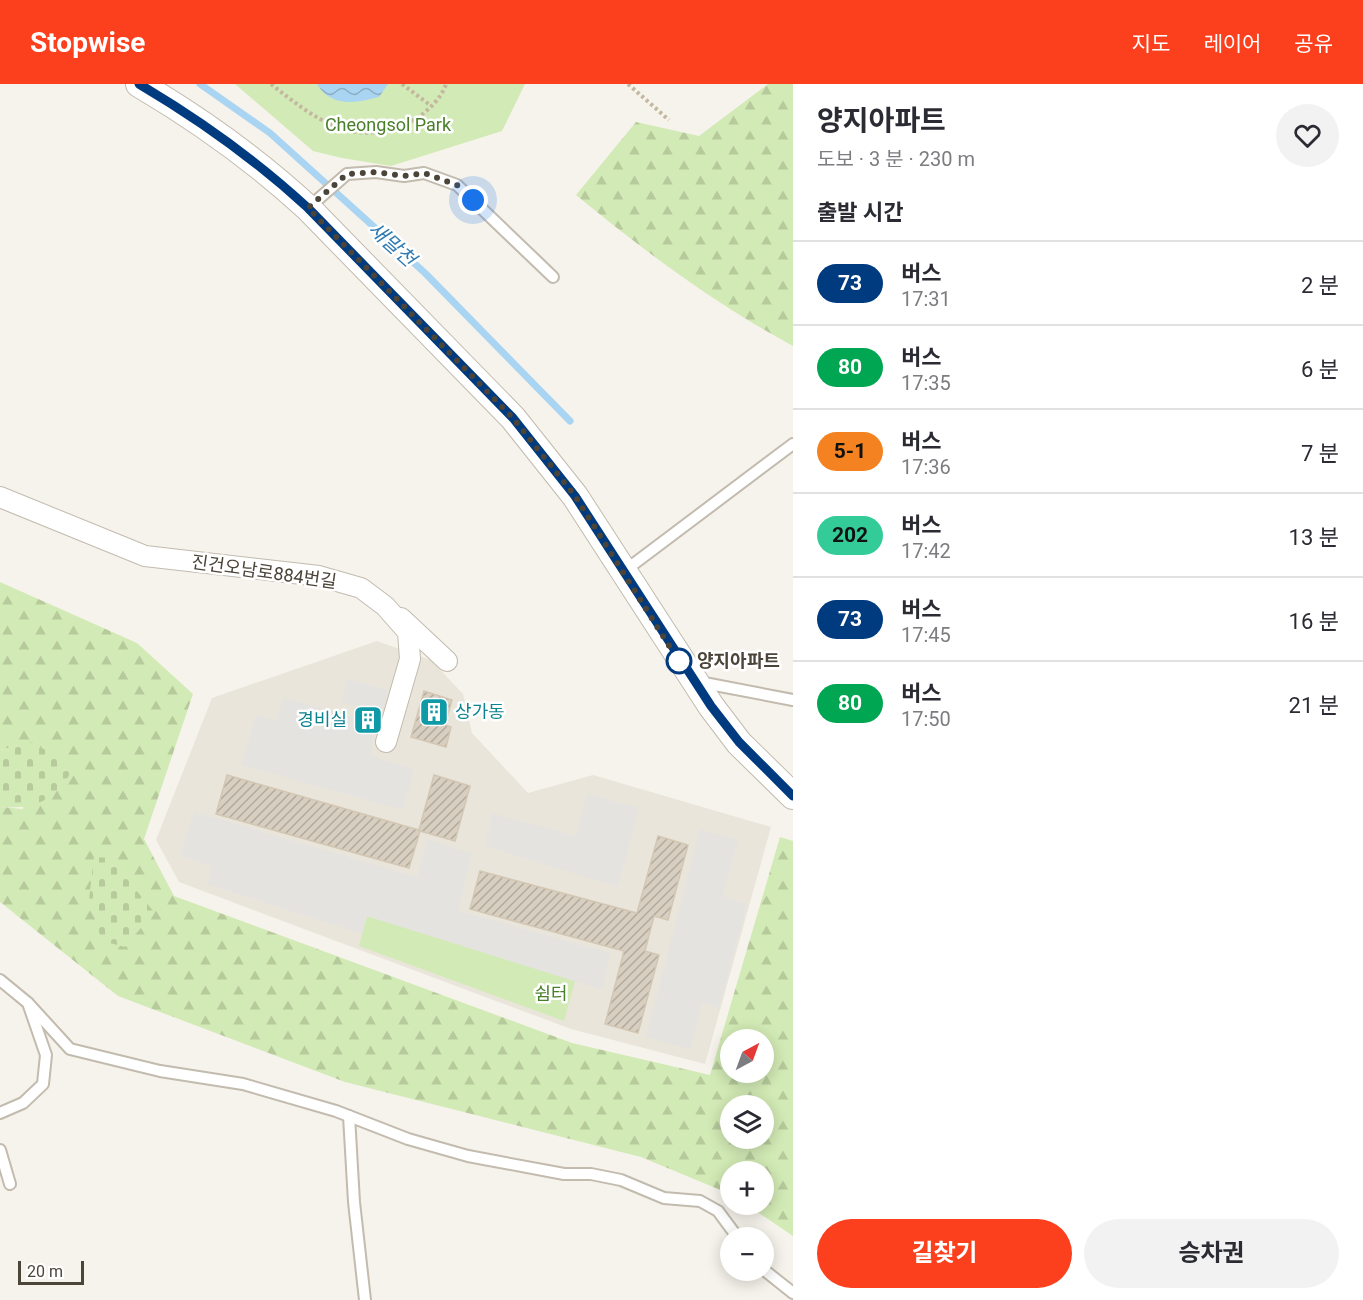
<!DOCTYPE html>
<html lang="ko">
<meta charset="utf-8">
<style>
:root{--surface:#fff;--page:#f2f2f3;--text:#2b2b33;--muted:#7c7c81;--line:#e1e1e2;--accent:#fc3f1d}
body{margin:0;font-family:Roboto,"Noto Sans KR",sans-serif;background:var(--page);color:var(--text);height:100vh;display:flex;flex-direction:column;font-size:22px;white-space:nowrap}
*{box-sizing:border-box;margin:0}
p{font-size:20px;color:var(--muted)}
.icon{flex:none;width:33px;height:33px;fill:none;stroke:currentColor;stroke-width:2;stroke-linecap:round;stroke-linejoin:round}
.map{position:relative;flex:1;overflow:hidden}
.side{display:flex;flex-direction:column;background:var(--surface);width:570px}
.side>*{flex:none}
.badge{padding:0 12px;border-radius:20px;font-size:21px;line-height:39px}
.needle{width:39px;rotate:41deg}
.fabs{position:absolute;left:720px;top:945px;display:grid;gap:12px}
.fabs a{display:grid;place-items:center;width:54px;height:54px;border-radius:50%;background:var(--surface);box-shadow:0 3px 15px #0003;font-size:30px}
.scale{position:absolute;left:18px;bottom:15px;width:66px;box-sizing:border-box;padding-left:6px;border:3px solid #4b4439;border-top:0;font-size:16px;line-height:21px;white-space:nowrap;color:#4b4439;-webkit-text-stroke:4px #fff;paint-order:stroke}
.you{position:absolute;width:30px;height:30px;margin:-15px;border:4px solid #fff;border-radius:50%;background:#1a73e8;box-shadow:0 0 0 9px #1a73e833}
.map>.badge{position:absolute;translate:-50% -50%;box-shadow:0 0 0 3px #fff}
h2{padding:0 24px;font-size:22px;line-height:54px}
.round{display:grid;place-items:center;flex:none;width:63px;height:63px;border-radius:32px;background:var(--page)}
.head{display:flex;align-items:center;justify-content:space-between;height:102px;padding:0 24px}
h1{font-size:28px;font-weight:700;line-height:45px}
.cta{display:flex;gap:12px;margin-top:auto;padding:12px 24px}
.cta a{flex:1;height:69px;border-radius:36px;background:var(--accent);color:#fff;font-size:24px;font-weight:700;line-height:69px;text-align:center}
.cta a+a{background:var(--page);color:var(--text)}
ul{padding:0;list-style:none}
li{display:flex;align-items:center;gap:18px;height:84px;padding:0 24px;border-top:2px solid var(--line)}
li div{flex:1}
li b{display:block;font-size:22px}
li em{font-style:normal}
li .badge{min-width:66px;font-weight:700;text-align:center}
header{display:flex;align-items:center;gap:36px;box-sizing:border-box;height:84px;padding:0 30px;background:var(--accent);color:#fff}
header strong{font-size:28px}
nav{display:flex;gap:33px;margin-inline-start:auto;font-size:21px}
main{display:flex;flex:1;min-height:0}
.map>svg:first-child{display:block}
</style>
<header>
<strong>Stopwise</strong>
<nav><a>지도</a><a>레이어</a><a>공유</a></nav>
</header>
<main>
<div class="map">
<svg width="793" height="1216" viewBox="0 0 793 1216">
<defs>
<pattern id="forest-firs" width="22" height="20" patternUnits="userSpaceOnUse" patternTransform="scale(1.5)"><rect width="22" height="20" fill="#d2eab5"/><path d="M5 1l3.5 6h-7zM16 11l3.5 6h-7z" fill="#b6ca9c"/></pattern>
<pattern id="cemetery-stones" width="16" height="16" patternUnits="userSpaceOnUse" patternTransform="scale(1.5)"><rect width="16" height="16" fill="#d2eab5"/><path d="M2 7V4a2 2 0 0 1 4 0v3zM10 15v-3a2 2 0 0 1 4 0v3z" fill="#b6ca9c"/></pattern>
<pattern id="water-waves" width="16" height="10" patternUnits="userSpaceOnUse" patternTransform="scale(1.5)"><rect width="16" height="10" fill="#a9d4f2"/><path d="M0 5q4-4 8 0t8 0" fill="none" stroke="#8caec5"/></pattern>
<pattern id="building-hatch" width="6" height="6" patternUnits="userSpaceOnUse" patternTransform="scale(1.5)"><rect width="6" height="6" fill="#d8cfc1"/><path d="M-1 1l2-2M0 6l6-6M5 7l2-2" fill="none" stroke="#b1aa9e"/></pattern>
</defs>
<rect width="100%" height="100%" fill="#f6f3ec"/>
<!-- residential -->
<polygon fill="#eae5da" points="377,557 431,576 463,610 472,649 528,709 593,691 771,743 705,980 571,945 179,798 156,756 212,614"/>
<!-- green -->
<g fill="#d2eab5">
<polygon points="235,0 525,0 502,47 391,82 342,74 313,67"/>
<polygon points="367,832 575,897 564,937 359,862"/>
</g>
<!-- forest -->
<g fill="url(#forest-firs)" fill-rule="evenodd">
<path d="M768,0H793V262C715,220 644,167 576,111L636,38L699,52Z"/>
<path d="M0,498L137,559L193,610L144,755L174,812L572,959L710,991L780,753L793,757V1152L747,1121L764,1120V1088H730V1110L641,1073L345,998L118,912L0,818V723L23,725L32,659L0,666ZM730,956H764V988H730ZM730,1022H764V1054H730Z"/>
</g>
<!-- cemetery -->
<g fill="url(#cemetery-stones)">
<path d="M32,658L75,684C51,715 41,726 0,723V666Z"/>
<polygon points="94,773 110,774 154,828 125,863 102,857 89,816"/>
</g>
<!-- parking -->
<g fill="#e5e3e0">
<polygon points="348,595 388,606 381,630 341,618"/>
<polygon points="283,614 357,634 355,643 374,649 370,672 414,685 403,726 241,681 256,631 276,637"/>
<polygon points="587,710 639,724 618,803 485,762 492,729 576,752"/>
<polygon points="194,728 417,793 427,755 472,770 458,827 610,869 603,906 367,832 362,850 207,800 212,782 180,772"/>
<polygon points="700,745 738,756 722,812 747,820 719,924 702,919 690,965 646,953"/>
</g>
<!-- water -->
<path fill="url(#water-waves)" d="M317,0H388L379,13C357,19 331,24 317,0Z"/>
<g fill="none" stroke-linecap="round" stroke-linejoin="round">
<!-- stream -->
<polyline stroke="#a9d4f2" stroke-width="7" points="200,0 270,49 425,189 570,337"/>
</g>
<!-- building -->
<g fill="url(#building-hatch)" stroke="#d3c7b4" stroke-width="1.5">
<polygon points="424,607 452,616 445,641 451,643 446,663 411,653"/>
<polygon points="363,627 378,632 374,646 359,641"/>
<polygon points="227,691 419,746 434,691 470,702 455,757 420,747 409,784 216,730"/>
<polygon points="658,752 688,761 668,836 654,832 645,867 659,871 638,949 605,940 624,867 470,825 480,787 637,829"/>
</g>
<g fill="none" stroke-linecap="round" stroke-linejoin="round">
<!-- service casing -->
<g stroke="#c2bbae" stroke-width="14">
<g id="service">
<polyline points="308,124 347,90 376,88 404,92 424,89 457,101 553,193"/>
<polyline points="623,488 793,360"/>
<polyline points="699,598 793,616"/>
<polyline points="0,896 28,919 46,971 43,1000 23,1019 0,1029"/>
<polyline points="28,919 70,965 160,987 243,1000 336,1027 408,1055 468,1072 564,1090 591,1090 621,1096 664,1114 700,1117 718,1127 738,1154"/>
<polyline points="349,1032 354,1118 365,1216"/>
<polyline points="0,1066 10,1100"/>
<polyline points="764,1186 793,1209"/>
</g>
</g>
<!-- minor casing -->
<g stroke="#c2bbae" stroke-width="22">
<g id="minor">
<polyline points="0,413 145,472 319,492 361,504 385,522 408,548 410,575 386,658"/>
<polyline points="401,534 447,577"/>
</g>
</g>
<!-- tertiary casing -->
<g stroke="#c2bbae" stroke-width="28">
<path id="tertiary" d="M139,0C200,36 256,76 308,124L513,334L575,412L711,622L739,659L793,712"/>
</g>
<!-- path -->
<g stroke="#c4b79f" stroke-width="4" stroke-dasharray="3 3" stroke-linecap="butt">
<path d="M271,0C314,34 352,65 408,39C423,32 441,16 446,0"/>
<polyline points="402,0 430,21"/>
<polyline points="628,0 669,36"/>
</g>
<!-- service -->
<use href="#service" stroke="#fff" stroke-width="10"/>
<!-- minor -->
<use href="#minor" stroke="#fff" stroke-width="20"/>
<!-- tertiary -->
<use href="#tertiary" stroke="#fff" stroke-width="26"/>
</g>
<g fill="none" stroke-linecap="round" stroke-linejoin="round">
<!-- line casing -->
<g stroke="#fff" stroke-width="14">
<path id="line" d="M139,0C200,36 256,76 308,124L513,334L575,412L711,622L739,658L793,712"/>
</g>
<!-- line -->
<use href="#line" stroke="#003b80" stroke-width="9"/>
<!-- walk -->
<polyline stroke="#4b4439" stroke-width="6" stroke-dasharray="0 10.8" points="473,116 457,101 424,89 404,92 376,88 347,90 308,124 513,334 575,412 680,579 679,577"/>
</g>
<!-- icons -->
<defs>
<g id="building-square" transform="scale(1.5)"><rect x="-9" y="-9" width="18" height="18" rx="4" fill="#0f9aa8" stroke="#fff"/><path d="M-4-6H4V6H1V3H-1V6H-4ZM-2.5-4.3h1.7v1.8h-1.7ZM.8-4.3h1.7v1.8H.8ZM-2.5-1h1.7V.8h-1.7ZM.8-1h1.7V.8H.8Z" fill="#fff"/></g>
</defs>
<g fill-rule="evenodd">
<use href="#building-square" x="434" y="628"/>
<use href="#building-square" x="368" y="636"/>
</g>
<!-- markers -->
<circle fill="#fff" stroke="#003b80" stroke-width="3" cx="679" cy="577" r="12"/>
<g text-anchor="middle" stroke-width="5" stroke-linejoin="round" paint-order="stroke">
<!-- park labels -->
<g font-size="18" fill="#4a7f2a" stroke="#fff">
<text x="388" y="47">Cheongsol Park</text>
<text x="551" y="916">쉼터</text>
</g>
<!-- street labels -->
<g font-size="18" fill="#4b4439" stroke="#fff">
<text transform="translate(264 488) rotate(8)" y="6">진건오남로884번길</text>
</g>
<!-- stop labels -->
<g font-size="18" font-weight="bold" fill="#4b4439" stroke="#fff" text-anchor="start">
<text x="697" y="583">양지아파트</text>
</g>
<!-- culture labels -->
<g font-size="18" fill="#0d838f" stroke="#fff" text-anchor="start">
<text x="455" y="634">상가동</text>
<text x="347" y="642" text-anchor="end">경비실</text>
</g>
<!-- water labels -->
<g font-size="20" font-style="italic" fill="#2e7ab2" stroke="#fff">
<text transform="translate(392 160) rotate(42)" y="7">새말천</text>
</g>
</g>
</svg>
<div class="fabs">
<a><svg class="needle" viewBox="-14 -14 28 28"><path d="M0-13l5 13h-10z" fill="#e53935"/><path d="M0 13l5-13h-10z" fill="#7c7c81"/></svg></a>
<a><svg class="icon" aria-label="layers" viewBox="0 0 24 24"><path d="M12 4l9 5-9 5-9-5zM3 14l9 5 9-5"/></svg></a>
<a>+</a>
<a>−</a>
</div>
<div class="scale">20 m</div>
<div class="you" style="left:473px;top:116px"></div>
</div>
<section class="side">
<div class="head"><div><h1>양지아파트</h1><p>도보 · 3 분 · 230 m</p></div><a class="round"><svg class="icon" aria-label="heart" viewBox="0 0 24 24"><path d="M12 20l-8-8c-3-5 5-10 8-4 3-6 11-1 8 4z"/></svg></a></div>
<h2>출발 시간</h2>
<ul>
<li><span class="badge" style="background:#003b80;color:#fff">73</span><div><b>버스</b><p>17:31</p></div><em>2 분</em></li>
<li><span class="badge" style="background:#00a651;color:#fff">80</span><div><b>버스</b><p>17:35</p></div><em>6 분</em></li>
<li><span class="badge" style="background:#f58220;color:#111">5-1</span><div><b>버스</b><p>17:36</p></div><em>7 분</em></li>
<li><span class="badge" style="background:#3c9;color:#111">202</span><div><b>버스</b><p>17:42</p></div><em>13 분</em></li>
<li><span class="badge" style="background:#003b80;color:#fff">73</span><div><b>버스</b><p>17:45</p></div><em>16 분</em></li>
<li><span class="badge" style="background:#00a651;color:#fff">80</span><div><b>버스</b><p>17:50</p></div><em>21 분</em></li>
</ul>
<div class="cta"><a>길찾기</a><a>승차권</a></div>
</section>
</main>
